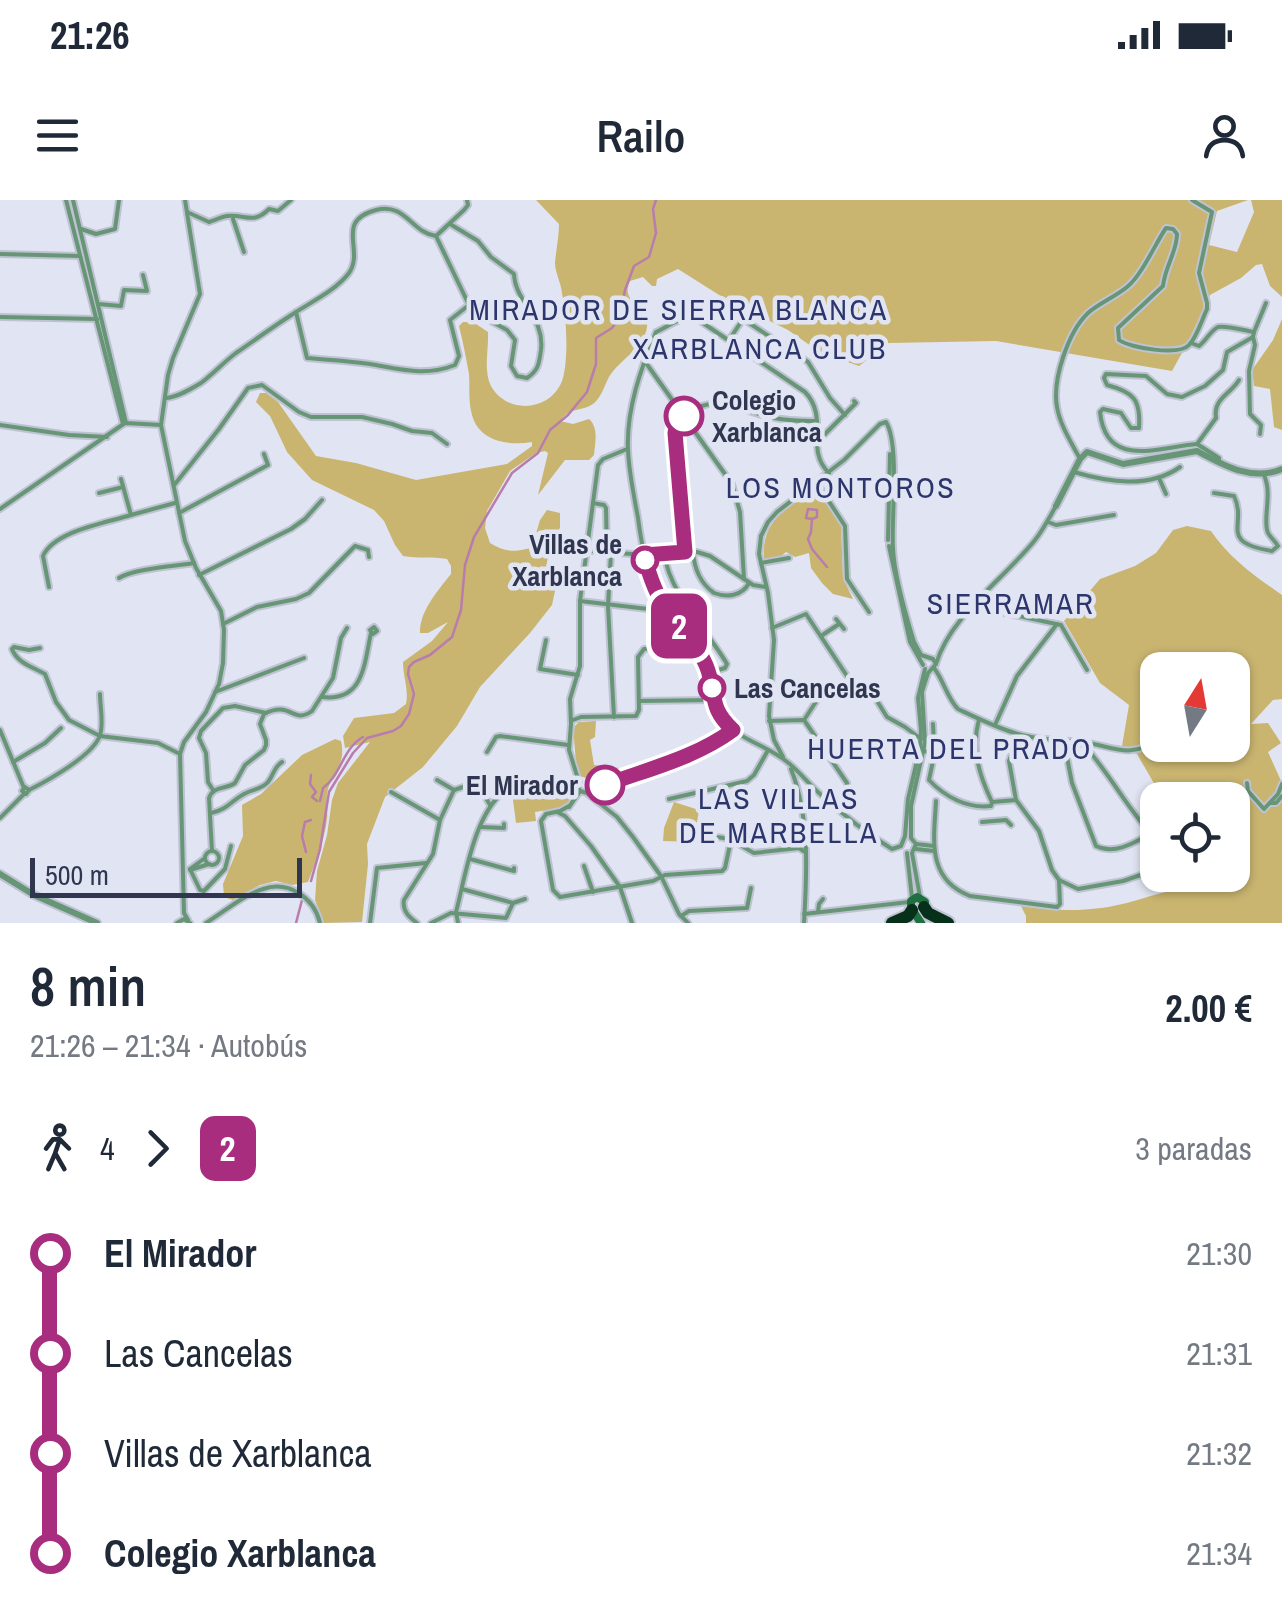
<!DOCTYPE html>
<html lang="es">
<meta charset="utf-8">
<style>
:root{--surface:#fff;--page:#f6f6f7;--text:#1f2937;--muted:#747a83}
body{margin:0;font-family:"Archivo Narrow",sans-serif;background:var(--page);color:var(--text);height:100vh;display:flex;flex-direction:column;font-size:38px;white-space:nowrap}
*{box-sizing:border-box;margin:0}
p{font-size:32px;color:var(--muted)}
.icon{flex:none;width:55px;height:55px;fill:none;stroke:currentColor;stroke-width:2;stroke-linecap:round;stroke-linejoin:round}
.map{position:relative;height:723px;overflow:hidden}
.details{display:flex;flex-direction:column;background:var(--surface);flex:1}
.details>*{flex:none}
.badge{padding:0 20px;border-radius:15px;font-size:35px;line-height:65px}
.needle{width:65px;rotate:11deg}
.fabs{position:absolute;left:1140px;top:452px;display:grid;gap:20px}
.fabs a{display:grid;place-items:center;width:110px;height:110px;border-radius:20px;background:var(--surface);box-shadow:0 2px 8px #0004;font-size:50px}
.scale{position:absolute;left:30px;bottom:25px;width:272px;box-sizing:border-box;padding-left:10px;border:5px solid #303650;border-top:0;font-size:28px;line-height:35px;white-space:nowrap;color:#303650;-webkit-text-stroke:8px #e1e5f3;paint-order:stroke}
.map>.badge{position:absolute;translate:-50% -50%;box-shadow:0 0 0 5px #fff}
.legs{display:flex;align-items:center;gap:15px;height:110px;padding:0 30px;font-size:32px}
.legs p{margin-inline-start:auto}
.summary{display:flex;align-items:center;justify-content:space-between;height:170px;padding:0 30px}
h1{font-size:55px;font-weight:600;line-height:75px}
ul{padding:0 30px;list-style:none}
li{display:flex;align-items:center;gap:35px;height:100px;font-size:38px}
li i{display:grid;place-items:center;width:15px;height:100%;margin:0 12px;background:currentColor}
li i::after{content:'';width:25px;height:25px;margin:-12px;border:8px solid;border-radius:50%;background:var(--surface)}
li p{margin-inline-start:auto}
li:first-child i{background:linear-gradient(#0000 50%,currentColor 0)}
li:last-child i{background:linear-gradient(currentColor 50%,#0000 0)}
.status{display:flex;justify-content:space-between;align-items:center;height:70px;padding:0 50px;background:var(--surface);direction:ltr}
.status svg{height:28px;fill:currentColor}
header{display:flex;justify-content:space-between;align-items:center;height:130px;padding:0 30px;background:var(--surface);font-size:45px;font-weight:600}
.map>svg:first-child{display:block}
</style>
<div class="status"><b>21:26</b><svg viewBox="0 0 49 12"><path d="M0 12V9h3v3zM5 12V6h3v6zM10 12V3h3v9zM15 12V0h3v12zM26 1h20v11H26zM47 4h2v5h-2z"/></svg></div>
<header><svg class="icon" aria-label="menu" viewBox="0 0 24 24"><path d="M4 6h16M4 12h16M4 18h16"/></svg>Railo<svg class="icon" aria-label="person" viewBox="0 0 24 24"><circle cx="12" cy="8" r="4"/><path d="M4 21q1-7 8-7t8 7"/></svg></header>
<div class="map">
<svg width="1282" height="723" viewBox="0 0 1282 723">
<rect width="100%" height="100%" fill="#e1e5f3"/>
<!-- green -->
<g fill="#c9b570" fill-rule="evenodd">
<path d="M536,0H1248L1217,11L1209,45L1237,52L1254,12L1251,0H1282V97L1270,86L1262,64L1256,65L1241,78L1210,95L1188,142L1172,171L996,141L889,143L859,166L821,153L788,130L727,100L678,69L657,79L656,86H652L643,77L630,81C619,105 650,103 647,127C644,149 620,159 609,177C604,186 602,197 593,204C581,212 571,206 560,221L573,224L589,219C599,228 595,243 594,255L589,260H565L538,295L548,253L545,251L536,253L510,271L487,311L485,328L490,343C505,352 516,353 532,347L540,320L547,310L560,313V327L556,342L548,356L546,369L555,391L552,405L530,433L480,487L457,526L423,567L385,597L367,644L368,664L362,722L324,723L315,700L317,671L327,635L332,600L338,583L370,542L345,548L343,536L354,518L394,513L406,504C409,490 403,477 403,462L432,441L448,422L428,433H420C419,412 439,389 451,374V366L447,359C432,356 418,359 403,356L395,345L384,321L374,310L312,280L287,252L270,216L256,202L260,193H266L278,202L316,256L356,263L416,280L507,264L532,246V242C507,246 479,241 472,215C468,201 470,187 469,174C466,158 463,142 459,126L463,122H473L488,132C489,149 483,170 491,186C508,216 553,211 563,178C569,155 566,115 562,93C561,83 555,72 555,63C556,50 559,37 559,24Z"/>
<polygon points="1282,119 1282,230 1274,227 1270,189 1254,186 1252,170 1273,140"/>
<path d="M816,288L841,324L843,378L853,399L833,394L822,383L811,368L809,353L795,357L786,352L780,357L764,360C761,319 787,309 816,288Z"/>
<path d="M1187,326L1211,331C1229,358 1256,377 1282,395V499L1273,500L1251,524L1268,523L1281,543L1268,552L1282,583V723H1026V716L1021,706C1059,712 1096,712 1134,701C1150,696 1164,692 1181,689L1188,675H1232V600H1173V594L1159,592L1137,554L1122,546L1129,505L1100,483L1064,421L1100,379L1135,366L1156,353L1173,330ZM1158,470H1232V545H1158Z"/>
<polygon points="596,521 595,537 590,540 594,565 636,570 590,585 586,578 577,575 574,565 576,563 574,539 571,537 575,526 579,522"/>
<path d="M335,539L341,541C347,567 330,573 327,594C326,602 328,611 327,619C324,642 316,661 308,682L292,685L276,681L260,685L233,700L224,697L223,684L243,636L242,605L261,594L302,555Z"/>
<polygon points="527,588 567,590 570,601 560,608 535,612 536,621 516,623 512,592"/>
<polygon points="674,602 699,610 694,642 663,641 664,628"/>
</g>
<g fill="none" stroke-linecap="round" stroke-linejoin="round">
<!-- stream -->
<g stroke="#b87dac" stroke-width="2.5">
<polyline points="812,319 806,318 808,309 817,310 817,317 812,319 811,332 808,339 812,349 827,367"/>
<polyline points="311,575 310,584 316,592 312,597 317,601"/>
<path d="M320,601L323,588C341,575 343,548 363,537"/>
<polyline points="306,652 302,636 305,622 311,620"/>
<polyline points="311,681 320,649 329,592 353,553 367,538 393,531 401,526 409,514 414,494 408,474 409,467 414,462 430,455 452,437 461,410 465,365 474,337 512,273 538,253 550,230 568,215 587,192 596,164 596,138 612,128 619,118 625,90 634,66 649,57 656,33 653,9 656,0"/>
<polyline points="296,723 302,700"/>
</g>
<!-- minor casing -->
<g stroke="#bec2d2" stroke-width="8">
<g id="minor">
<polyline points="66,0 123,224"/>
<polyline points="73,0 126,223"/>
<polyline points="185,0 200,94 173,158 168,175 161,225 185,341 196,368 221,411 224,430 223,463 219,484 206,512 184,542 180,554 184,713 188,720"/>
<path d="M187,12L209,22C215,20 221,17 227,16C246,14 253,25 269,9L278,11L291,0"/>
<polyline points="233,19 244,52"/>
<path d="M450,24L478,41L491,57L514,74C515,102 545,117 541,150C539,163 539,170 527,178L517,176L511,166L515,140L507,130L471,110L469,106"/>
<polyline points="81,29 96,34 115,29 119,0"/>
<polyline points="0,54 80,56"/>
<polyline points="98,104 121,106 124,90 147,91 143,75"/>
<path d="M296,112L307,158C328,160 349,161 370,164C400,169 425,177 455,165L459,156L450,120L469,105L436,36"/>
<polyline points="0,117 97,119"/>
<polyline points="1254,132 1266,103"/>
<polyline points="1253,137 1255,145 1249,171 1250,214 1261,225 1260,234"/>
<polyline points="729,140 743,119 808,162 830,198 845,215"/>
<path d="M1191,143L1199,146C1205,142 1211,130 1218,127C1227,125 1245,131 1254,132L1253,137L1227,152L1223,170L1205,186L1182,197L1167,194L1146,176L1106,174L1104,178L1107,185C1133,192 1141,199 1139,228H1131L1121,213L1103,209L1100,212C1106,270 1159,247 1197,244L1216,218C1213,198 1231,194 1239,180"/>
<polyline points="646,163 732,284 740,312 744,379"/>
<path d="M166,198C178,197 191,189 201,183C213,174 224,162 236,153C255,140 274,126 293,114C311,102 335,91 349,73C365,50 334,21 376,10C405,2 412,33 436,36L464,10L468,5L467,0"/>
<polyline points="0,225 69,235 107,237"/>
<polyline points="820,239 856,203 854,201"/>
<polyline points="1197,244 1219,258 1219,263"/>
<path d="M1079,257C1071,242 1060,225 1057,207C1052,180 1068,132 1088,113C1099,103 1115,97 1127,87C1142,75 1155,44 1166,28L1173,29L1177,34C1177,52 1165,66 1163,86L1118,128L1119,140C1130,148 1179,156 1189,145C1197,137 1202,119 1207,109V103L1199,73L1212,12L1192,0"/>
<path d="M1074,272C1108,282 1149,289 1180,267"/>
<path d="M829,273C804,249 830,218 805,192L697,119C682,115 669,126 656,132C641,168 626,210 628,250C629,273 634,296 638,318C642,349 648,379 664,406C674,424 691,436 701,454C712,475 708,502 722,519C739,540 766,545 786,561C798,570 808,583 819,593C841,613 866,633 892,649L901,646L905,636L908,599L920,548L921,530L918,498L925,469"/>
<polyline points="1159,278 1166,294"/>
<polyline points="817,283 845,326 847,379 869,412"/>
<polyline points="175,284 219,229 248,188 262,185 299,212 311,217 362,217 392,224 412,231 432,233 447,244"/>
<polyline points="99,293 123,287"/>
<path d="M1214,293L1234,296C1248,325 1217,342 1272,351L1278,346C1275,341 1271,338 1268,333C1262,319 1273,295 1264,275"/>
<polyline points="593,303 604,305 606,308 607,353"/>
<polyline points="0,309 125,223 161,225"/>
<polyline points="179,313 268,265 264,254"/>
<polyline points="131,315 175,303"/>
<polyline points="1048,322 1056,325 1114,315"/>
<polyline points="888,340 890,254"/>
<polyline points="889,346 910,442 923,465"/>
<polyline points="569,349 644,355 697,352 710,356 753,385 766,387"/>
<path d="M685,351L675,233C676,223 678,220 686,214C717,192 738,210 770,217C786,221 801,221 817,221"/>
<path d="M693,351C694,368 700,383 714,393C727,398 742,396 749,383"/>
<polyline points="611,353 608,406 614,517"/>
<path d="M664,353C670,395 706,428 727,464L725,468L709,473"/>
<polyline points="761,363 789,358"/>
<polyline points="199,375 291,329 305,319 322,300"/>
<path d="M119,378C132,369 175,366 194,363"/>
<path d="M49,387L43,356C54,331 106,323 131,315L121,279"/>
<polyline points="981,398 1004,413 1061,425 1087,470"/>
<polyline points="580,401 665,411"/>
<polyline points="836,419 844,429"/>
<polyline points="223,424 257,407 296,399 309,393 355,346 368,350 369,357"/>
<polygon points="374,427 377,431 373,434 370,430"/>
<polyline points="772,428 806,414 849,479 872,493 887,517 905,527 921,539"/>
<polyline points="821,436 839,424"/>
<polyline points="546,440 540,469 578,475"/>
<path d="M40,448L29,450L14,447L12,449C17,463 33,467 45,474L56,502L69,520L100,536L158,543L180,554"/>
<path d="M936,464C950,416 1004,379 1035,340C1043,330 1049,318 1056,306"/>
<path d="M934,468C944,481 947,498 958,509C977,518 997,528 1018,534C1038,540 1060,540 1081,542C1111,545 1130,561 1158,539"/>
<polyline points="215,492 304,458"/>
<path d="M322,497C364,502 364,464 371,433"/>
<polyline points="639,501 713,500"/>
<polyline points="573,520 581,517 636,516 639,510 638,457 644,449 695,445"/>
<polyline points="804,520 823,491 842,488 849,479"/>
<polyline points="769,521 804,520 847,583 848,596 843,611"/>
<polyline points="995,525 1017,476 1057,424"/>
<polyline points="0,530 24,588"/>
<polyline points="1019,535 1009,561 1016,600 1039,631 1052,670 1059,680 1078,689 1123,681 1158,669"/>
<path d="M1064,542L1072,583L1096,646C1114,655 1134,643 1150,634"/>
<path d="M1084,545C1111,575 1129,612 1158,642"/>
<path d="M924,551L933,553L934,556L929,580C945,597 968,609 991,606L992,602C979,575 971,549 979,519"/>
<polyline points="487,552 496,537 500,536 568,545"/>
<polyline points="930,552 934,544 933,524"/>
<path d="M783,557L774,540L769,516L774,440L768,393L759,354L761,336L768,322L777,312L844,260L880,224L886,222C900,245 891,319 893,348C894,376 906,416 914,442L921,455L933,459L936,464L928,473L922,492L925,542L911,606V638L916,644L912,653L920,697"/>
<polyline points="13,562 45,543 61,528"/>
<path d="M791,569C810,617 807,672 804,723"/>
<polyline points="437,580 454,590"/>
<polyline points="579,582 569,550 571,524 570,499 580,466 580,401 598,265 603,259 627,249"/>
<polyline points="1247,583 1248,591 1264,609 1278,594 1282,584"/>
<polyline points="577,585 580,591 587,593 589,587 605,585 689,556 732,531"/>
<polygon points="25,587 29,590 26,594 22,591"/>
<path d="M29,590C47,581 94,555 100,535C104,524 100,506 100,494"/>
<polyline points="213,590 208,582 206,553 199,538 201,531 223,508 235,506 266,513"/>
<polyline points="391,592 440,620"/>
<polyline points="588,594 617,617 633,637 661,676 679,714 688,723"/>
<polyline points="669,599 747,581 754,575 767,552"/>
<path d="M936,601C934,639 926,679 970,696L1057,707L1060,704L1059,680"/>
<polyline points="992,602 1016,600"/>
<polyline points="1271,603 1276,603 1282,596"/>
<polyline points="569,606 560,611 546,614 541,621 553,690 560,697 653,681 665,675 722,671 725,668 731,640"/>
<polyline points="569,607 580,591"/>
<polyline points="557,612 565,616 591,646 620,687 632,723"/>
<path d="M211,613C227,610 233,599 246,593C254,589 262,589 268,582C275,573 273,568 282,562"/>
<polyline points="0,618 24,594"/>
<polyline points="982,622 1006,620 1011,625"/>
<polyline points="480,627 504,628 504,624"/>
<path d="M713,637C733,637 738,645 754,653L799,648L805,652"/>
<polyline points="916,644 934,646"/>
<polyline points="916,649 934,651"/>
<path d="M212,651L209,598C214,585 225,590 235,583L245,565L264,550L266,545V540L260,524L264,514C291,500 293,525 312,511L333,478L341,438L347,428"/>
<circle cx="212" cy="658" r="7"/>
<polyline points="907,653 912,698"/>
<polyline points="470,659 514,671 514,668"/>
<polyline points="584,666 593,692"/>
<polyline points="190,669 200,690 204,691 225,669 231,646"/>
<polyline points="190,669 205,658"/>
<polyline points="190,670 209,664"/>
<polyline points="462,689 513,703"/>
<polyline points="818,712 819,704 823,699"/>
<polyline points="804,714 909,702"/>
<polyline points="681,716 689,711 747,708 751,688"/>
<polyline points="177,723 184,719 190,723"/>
<path d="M206,723C224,712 243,695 263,689C289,680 314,698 320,723"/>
<polyline points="370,723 377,668 426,663"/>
<path d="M417,723C409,717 402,711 404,700L433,654L440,620L454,590L472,584L483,593L490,605"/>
<polyline points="431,723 451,713 506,718 513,703 525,699"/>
<path d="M458,723L456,712C466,675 475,603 514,585C523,581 564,585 577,585"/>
</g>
</g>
<!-- tertiary casing -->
<g stroke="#bec2d2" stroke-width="10">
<g id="tertiary">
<path d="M1056,306L1080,259L1087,252L1123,264L1197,251C1223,265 1252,282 1282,269"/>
<polyline points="0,674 34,695 97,723"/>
</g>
</g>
<!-- secondary casing -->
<g stroke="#bec2d2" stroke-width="11">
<polyline id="secondary" points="921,723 911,708 911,701 917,697 925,702 924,709"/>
</g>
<!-- motorway casing -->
<g stroke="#bec2d2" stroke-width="16">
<g id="motorway">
<polyline points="924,707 928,713 948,723"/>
<polyline points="892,723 908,716 912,710"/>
</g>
</g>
<!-- minor -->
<use href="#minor" stroke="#679676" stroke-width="4"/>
<!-- tertiary -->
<use href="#tertiary" stroke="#679676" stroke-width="6"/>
<!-- secondary -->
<use href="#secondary" stroke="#1f6f41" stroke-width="8"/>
<!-- motorway -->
<use href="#motorway" stroke="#063019" stroke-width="12"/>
</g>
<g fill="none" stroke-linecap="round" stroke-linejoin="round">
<!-- line-1 casing -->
<g stroke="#fff" stroke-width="22">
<path id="line-1" d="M605,585C648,569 695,558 733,530C707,506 718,494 706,465C698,445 681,432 669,414C657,397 649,375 644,355L685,352L675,233L677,222L684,216"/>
</g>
<!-- line-1 -->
<use href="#line-1" stroke="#a92d7f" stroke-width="15"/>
</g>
<!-- markers -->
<g fill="#fff" stroke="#a92d7f" stroke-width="5">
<circle cx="684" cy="216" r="18"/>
<circle cx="645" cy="360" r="12"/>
<circle cx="712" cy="488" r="12"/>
<circle cx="605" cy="585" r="18"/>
</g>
<g text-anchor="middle" stroke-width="9" stroke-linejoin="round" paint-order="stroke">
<!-- stop labels -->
<g font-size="28" font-weight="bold" fill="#303650" stroke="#e1e5f3" text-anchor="start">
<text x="712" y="210">Colegio<tspan x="712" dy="32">Xarblanca</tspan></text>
<text x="622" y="354" text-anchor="end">Villas de<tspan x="622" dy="32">Xarblanca</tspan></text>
<text x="734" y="498">Las Cancelas</text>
<text x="578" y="595" text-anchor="end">El Mirador</text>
</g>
<!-- neighbourhood labels -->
<g font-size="30" letter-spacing="2.5" fill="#2d366c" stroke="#e1e5f3">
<text x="679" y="120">MIRADOR DE SIERRA BLANCA</text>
<text x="760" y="159">XARBLANCA CLUB</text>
<text x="841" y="298">LOS MONTOROS</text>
<text x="1011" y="414">SIERRAMAR</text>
<text x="950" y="559">HUERTA DEL PRADO</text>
<text x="779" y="609">LAS VILLAS<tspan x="779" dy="34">DE MARBELLA</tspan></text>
</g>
</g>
</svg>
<div class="fabs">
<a><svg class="needle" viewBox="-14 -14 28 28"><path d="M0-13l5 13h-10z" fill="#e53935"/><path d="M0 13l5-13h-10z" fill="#747a83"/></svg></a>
<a><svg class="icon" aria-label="locate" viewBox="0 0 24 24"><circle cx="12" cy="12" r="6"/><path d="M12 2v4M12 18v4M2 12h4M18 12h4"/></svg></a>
</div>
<div class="scale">500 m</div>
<b class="badge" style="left:679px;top:426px;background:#a92d7f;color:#fff">2</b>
</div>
<section class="details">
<div class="summary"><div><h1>8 min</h1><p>21:26 – 21:34 · Autobús</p></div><b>2.00 €</b></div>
<div class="legs"><svg class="icon" aria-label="walk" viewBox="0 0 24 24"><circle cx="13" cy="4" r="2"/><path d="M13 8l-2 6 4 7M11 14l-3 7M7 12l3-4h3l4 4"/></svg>4<svg class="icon" aria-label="forward" viewBox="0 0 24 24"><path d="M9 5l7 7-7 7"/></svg><b class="badge" style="background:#a92d7f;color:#fff">2</b><p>3 paradas</p></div>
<ul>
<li><i style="color:#a92d7f"></i><b>El Mirador</b><p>21:30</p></li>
<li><i style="color:#a92d7f"></i><span>Las Cancelas</span><p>21:31</p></li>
<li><i style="color:#a92d7f"></i><span>Villas de Xarblanca</span><p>21:32</p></li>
<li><i style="color:#a92d7f"></i><b>Colegio Xarblanca</b><p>21:34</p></li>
</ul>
</section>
